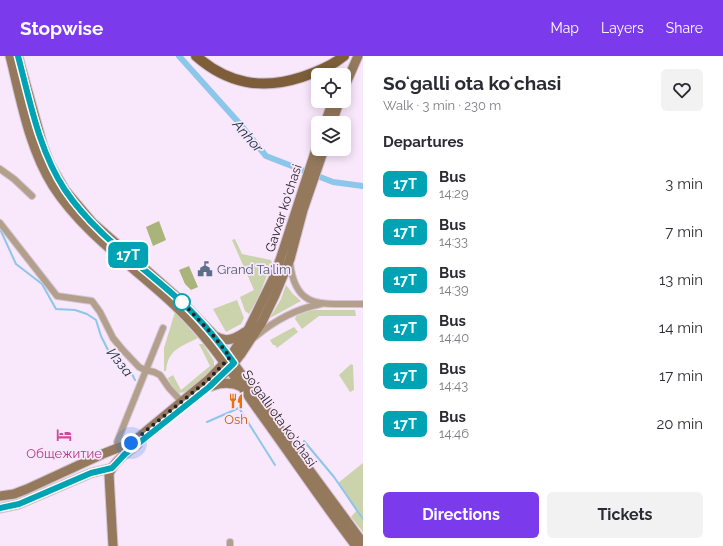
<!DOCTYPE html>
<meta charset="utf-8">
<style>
:root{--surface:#fff;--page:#f2f2f3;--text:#2b2b33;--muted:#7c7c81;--accent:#7c3aed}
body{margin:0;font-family:Raleway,sans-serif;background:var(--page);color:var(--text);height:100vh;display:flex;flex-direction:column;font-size:15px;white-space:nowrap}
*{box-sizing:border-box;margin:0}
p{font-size:13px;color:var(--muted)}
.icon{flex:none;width:22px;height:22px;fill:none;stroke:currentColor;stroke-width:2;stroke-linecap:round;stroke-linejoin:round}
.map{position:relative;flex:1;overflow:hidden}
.side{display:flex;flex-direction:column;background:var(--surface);width:360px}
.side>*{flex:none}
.badge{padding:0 8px;border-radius:6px;font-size:14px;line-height:26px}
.controls{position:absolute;left:311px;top:12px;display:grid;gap:8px}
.controls a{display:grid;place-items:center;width:40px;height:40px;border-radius:6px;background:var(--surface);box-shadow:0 2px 10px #0003;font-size:20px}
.you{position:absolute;width:20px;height:20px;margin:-10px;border:3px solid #fff;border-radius:50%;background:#1a73e8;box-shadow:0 0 0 6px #1a73e833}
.map>.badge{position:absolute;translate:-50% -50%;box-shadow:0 0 0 2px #fff}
h2{padding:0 20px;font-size:15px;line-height:36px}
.round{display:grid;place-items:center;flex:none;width:42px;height:42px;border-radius:6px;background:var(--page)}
.head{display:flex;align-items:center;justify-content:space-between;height:68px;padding:0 20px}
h1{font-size:19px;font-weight:700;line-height:30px}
.primary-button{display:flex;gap:8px;margin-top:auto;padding:8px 20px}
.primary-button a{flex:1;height:46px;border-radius:6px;background:var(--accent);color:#fff;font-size:16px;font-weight:700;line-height:46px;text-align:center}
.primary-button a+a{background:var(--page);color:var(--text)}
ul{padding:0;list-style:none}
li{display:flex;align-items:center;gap:12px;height:48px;padding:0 20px}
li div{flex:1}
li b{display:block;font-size:15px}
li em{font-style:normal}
li .badge{min-width:44px;font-weight:700;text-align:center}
header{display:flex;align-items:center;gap:24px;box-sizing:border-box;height:56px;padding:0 20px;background:var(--accent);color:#fff}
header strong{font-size:19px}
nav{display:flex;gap:22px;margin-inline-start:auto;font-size:14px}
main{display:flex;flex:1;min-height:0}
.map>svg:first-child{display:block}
</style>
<header>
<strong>Stopwise</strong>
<nav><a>Map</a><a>Layers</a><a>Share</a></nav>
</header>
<main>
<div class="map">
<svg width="363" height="490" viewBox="0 0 363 490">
<rect width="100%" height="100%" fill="#f9e7fb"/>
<!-- green -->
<g fill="#cbd3ad">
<polygon points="235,183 242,198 271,204 272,207 258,242 249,258 245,255 240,241 254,234 232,184"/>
<polygon points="286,229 293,238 301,245 270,262 281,243"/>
<polygon points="237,244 244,262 241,268 226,276 213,253"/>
<polygon points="315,254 355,254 356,260 319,260 302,273 295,263 296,260 309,255"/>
<path d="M175,256L198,282C181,291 168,293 166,315H164V292Z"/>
<polygon points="294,271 298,276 277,292 275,289 273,289 270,284"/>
<path d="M199,288H203L214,305V311C210,319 184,342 176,336C172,333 170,326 168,322L173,319L181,334L210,310Z"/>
<polygon points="351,308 353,309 354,334 350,336 339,319"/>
<polygon points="363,407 363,476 351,461 356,455 338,427"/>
</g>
<!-- forest -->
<g fill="#a9b47a">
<polygon points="159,165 166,184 153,190 146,171"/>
<polygon points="189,210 198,231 191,234 185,228 179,214"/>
</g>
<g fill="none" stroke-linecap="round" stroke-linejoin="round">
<!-- stream -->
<g stroke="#8cc6ea" stroke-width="2">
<polyline points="0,173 16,208 42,228 56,253 75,254 87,258 96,264 101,280 110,298 131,316 135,324"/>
<polyline points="207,366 239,352 275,409"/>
<polyline points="304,385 334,421 363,463"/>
</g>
<!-- canal -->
<polyline stroke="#8cc6ea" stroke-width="6" points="179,0 240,68 266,100 333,126 363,130"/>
<!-- minor casing -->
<g stroke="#d3c4d5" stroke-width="8">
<g id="minor">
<polyline points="0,113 14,123 32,140"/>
<polyline points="0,167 57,240 92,245 100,256 113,282 122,293 139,311 145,314 154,316 160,319 169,332 182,346"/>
<path d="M290,206C295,256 324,247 363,248"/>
<path d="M255,281C275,264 295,253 321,248"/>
<polyline points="118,392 117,386 163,272"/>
<polyline points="230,486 230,490"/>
</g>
</g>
<!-- secondary casing -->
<g stroke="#d3c4d5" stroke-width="11">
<g id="secondary">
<path d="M10,0C21,44 29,92 53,130C91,189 157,224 201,277C223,303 242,331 261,358C293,402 323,447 356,490"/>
<polyline points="18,0 43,90 50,108 65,134 92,166 177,241 212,277 302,404 363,487"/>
<polyline points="344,32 358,0"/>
<polyline points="325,67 333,45"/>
<polyline points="332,67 338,49"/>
<path d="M215,280C226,287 235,283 245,276"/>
<polyline points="211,330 229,313 241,298 262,266 275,239 290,203 303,154 324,93"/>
<path d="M212,330C223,326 232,326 242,331"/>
<polyline points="0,440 14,438 27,433 105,397 133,386 208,324 230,301 249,272 273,223 281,201 318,87"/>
<polyline points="0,452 19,448 91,417 112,412"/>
<path d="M113,490L109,418C114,405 128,396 138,388"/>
</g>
</g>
<!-- primary casing -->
<g stroke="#d3c4d5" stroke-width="12">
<path id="primary" d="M196,0C228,28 262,34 302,21C317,16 332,10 344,0"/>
</g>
<!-- minor -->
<use href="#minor" stroke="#b29f8c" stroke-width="6"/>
<!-- secondary -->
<use href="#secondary" stroke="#94795c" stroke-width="9"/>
<!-- primary -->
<use href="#primary" stroke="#7e5e39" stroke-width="10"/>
</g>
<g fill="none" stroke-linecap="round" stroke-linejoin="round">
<!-- line casing -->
<g stroke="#fff" stroke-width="9">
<path id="line" d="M0,452L19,448L91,417L112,412L125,398L209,331L234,307C217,283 198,260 176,241C138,207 94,177 65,134C39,95 30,45 18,0"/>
</g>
<!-- line -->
<use href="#line" stroke="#00a3b4" stroke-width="6"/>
<!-- walk -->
<polyline stroke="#282228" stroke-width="4" stroke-dasharray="0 7.2" points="131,387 208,324 230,301 212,278 182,246"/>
</g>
<!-- icons -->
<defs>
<g id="civic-bare" transform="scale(1.2)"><path d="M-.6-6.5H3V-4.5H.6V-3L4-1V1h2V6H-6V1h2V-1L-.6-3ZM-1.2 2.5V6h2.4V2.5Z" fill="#5c6f8a" stroke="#f9e7fb" stroke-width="2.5" paint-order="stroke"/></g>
<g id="restaurant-bare" transform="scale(1.2)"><path d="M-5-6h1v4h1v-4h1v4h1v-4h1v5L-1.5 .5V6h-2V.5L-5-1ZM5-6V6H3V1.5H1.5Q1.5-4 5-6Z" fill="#e8710a" stroke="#f9e7fb" stroke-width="2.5" paint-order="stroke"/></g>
<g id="hotel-bare" transform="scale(1.2)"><path d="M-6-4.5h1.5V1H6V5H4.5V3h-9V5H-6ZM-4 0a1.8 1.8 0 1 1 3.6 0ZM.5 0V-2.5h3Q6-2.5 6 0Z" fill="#d1479c" stroke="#f9e7fb" stroke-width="2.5" paint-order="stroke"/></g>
</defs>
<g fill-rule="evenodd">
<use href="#civic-bare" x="205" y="213"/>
<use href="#restaurant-bare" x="236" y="345"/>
<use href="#hotel-bare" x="64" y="379"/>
</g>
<!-- markers -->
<circle fill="#fff" stroke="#00a3b4" stroke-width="2" cx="182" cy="246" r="8"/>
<g text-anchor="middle" stroke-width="3.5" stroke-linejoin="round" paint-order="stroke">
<!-- street labels -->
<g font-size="13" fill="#282228" stroke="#f9e7fb">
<text transform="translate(283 152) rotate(-72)" y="5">Gavxar ko'chasi</text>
<text transform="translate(280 362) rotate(54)" y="5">So'galli ota ko'chasi</text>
</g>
<!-- service labels -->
<g font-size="13" fill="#4e5e75" stroke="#f9e7fb" text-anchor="start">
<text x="217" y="218">Grand Ta'lim</text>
</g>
<!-- food labels -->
<g font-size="13" fill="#c56008" stroke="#f9e7fb">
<text x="236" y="368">Osh</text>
</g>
<!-- hotel labels -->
<g font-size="13" fill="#b23c85" stroke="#f9e7fb">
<text x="64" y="402">Общежитие</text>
</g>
<!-- water labels -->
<g font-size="14" font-style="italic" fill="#112c3b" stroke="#f9e7fb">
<text transform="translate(248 80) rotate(49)" y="5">Anhor</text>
<text transform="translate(120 306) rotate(51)" y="5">Изза</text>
</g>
</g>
</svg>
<div class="controls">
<a><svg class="icon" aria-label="locate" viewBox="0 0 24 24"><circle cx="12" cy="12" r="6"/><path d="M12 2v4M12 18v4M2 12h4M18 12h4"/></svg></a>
<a><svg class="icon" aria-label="layers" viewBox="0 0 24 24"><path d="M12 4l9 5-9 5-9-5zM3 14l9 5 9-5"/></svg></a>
</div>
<div class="you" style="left:131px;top:387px"></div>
<b class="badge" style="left:128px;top:199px;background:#00a3b4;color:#fff">17T</b>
</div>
<section class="side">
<div class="head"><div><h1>Soʻgalli ota koʻchasi</h1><p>Walk · 3 min · 230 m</p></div><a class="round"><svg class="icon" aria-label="heart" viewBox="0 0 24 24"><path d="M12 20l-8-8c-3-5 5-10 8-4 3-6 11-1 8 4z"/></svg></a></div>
<h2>Departures</h2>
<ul>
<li><span class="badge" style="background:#00a3b4;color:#fff">17T</span><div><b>Bus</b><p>14:29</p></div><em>3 min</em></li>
<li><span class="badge" style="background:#00a3b4;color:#fff">17T</span><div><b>Bus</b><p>14:33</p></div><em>7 min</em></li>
<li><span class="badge" style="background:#00a3b4;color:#fff">17T</span><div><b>Bus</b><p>14:39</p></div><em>13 min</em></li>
<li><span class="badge" style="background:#00a3b4;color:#fff">17T</span><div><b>Bus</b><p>14:40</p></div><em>14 min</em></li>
<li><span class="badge" style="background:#00a3b4;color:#fff">17T</span><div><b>Bus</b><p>14:43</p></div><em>17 min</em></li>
<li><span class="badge" style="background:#00a3b4;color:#fff">17T</span><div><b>Bus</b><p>14:46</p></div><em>20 min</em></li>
</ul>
<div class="primary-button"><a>Directions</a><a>Tickets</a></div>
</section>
</main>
